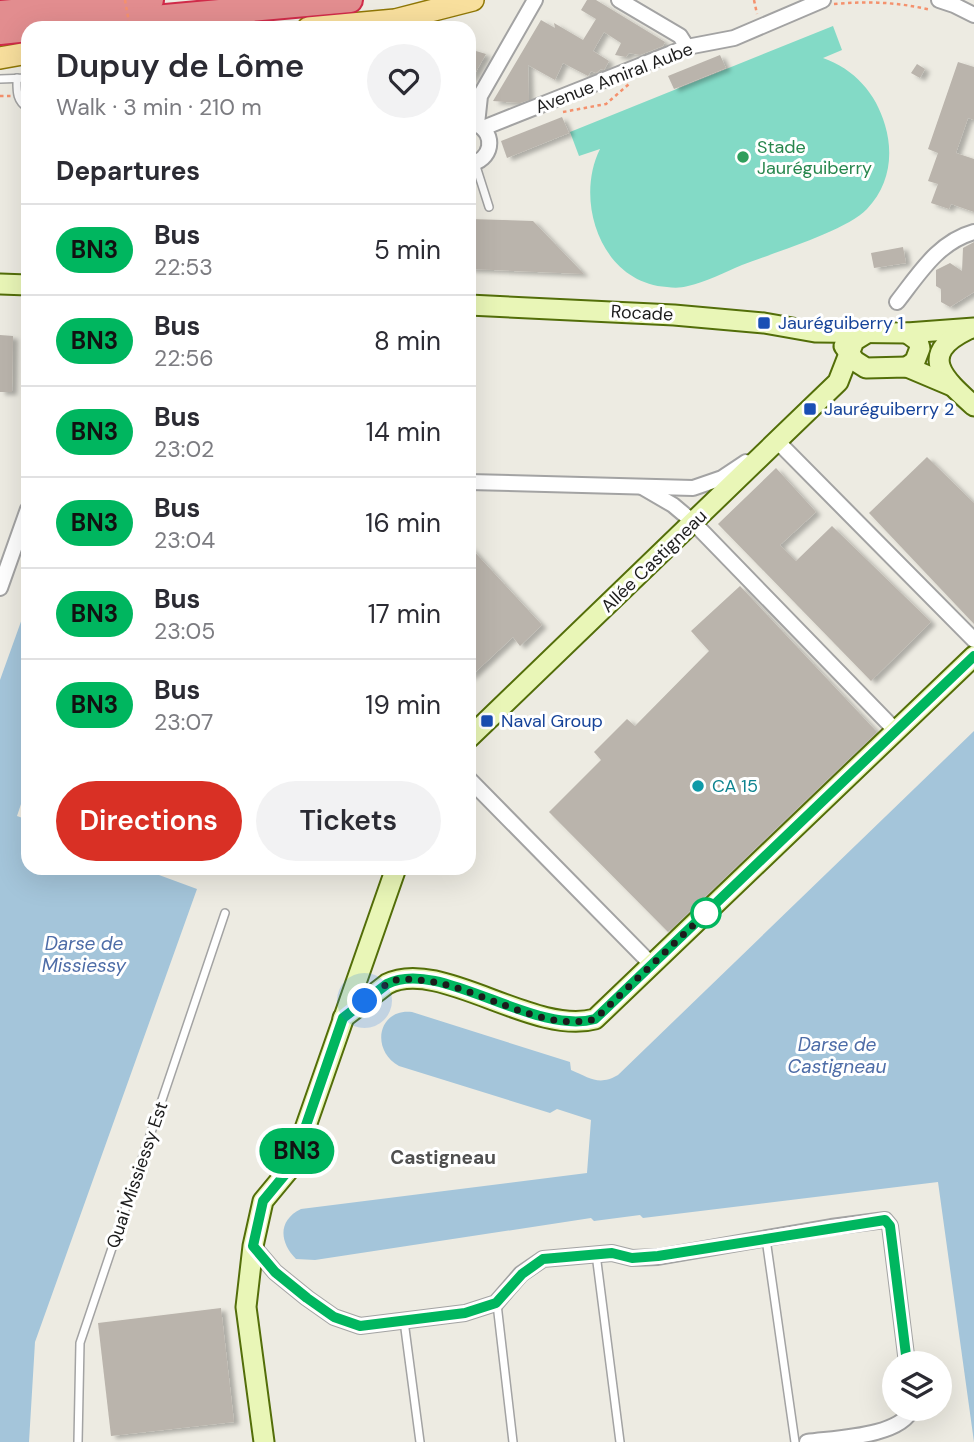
<!DOCTYPE html>
<meta charset="utf-8">
<style>
:root{--surface:#fff;--page:#f2f2f3;--text:#2b2b33;--muted:#7c7c81;--line:#e1e1e2;--accent:#d93025}
body{margin:0;font-family:"DM Sans",sans-serif;background:var(--page);color:var(--text);height:100vh;display:flex;flex-direction:column;font-size:26px;white-space:nowrap}
*{box-sizing:border-box;margin:0}
p{font-size:23px;color:var(--muted)}
.icon{flex:none;width:38px;height:38px;fill:none;stroke:currentColor;stroke-width:2;stroke-linecap:round;stroke-linejoin:round}
.map{position:relative;flex:1;overflow:hidden}
.side{position:absolute;left:21px;top:21px;width:455px;height:854px;display:flex;flex-direction:column;background:var(--surface);border-radius:21px;box-shadow:0 7px 28px #0002}
.side>*{flex:none}
.badge{padding:0 14px;border-radius:23px;font-size:24px;line-height:46px}
.tools{position:absolute;left:882px;top:1351px;display:grid;gap:14px}
.tools a{display:grid;place-items:center;width:70px;height:70px;border-radius:50%;background:var(--surface);box-shadow:0 7px 28px #0002;font-size:35px}
.you{position:absolute;width:35px;height:35px;margin:-18px;border:5px solid #fff;border-radius:50%;background:#1a73e8;box-shadow:0 0 0 10px #1a73e833}
.map>.badge{position:absolute;translate:-50% -50%;box-shadow:0 0 0 4px #fff}
h2{padding:0 35px;font-size:26px;line-height:63px}
.round{display:grid;place-items:center;flex:none;width:74px;height:74px;border-radius:37px;background:var(--page)}
.overview{display:flex;align-items:center;justify-content:space-between;height:119px;padding:0 35px}
h1{font-size:33px;font-weight:600;line-height:52px}
.button{display:flex;gap:14px;margin-top:auto;padding:14px 35px}
.button a{flex:1;height:80px;border-radius:42px;background:var(--accent);color:#fff;font-size:28px;font-weight:600;line-height:80px;text-align:center}
.button a+a{background:var(--page);color:var(--text)}
ul{padding:0;list-style:none}
li{display:flex;align-items:center;gap:21px;height:91px;padding:0 35px;border-top:2px solid var(--line)}
li div{flex:1}
li b{display:block;font-size:26px}
li em{font-style:normal}
li .badge{min-width:77px;font-weight:700;text-align:center}
.map>svg:first-child{display:block}
</style>
<div class="map">
<svg width="974" height="1442" viewBox="0 0 974 1442">
<defs>
<filter id="shadow"><feDropShadow dx="5" dy="3" stdDeviation="2" flood-color="#0004"/></filter>
</defs>
<rect width="100%" height="100%" fill="#edebe2"/>
<!-- pitch -->
<path fill="#83dac6" d="M833,26L842,50L823,58C854,69 876,93 885,125C894,155 889,186 867,209C846,231 773,253 742,265C725,272 706,282 688,286C681,288 674,288 667,287C601,283 574,201 600,149L579,156L570,132Z"/>
<!-- water -->
<g fill="#a4c5da">
<polygon points="28,602 28,783 17,816 28,820 28,868 140,868 197,889 35,1342 29,1442 0,1442 0,680"/>
<path d="M974,731V1442L938,1182L643,1218L640,1215L594,1221L591,1218L315,1260L296,1259C279,1242 278,1220 301,1209L587,1173L591,1120L557,1109L550,1113L399,1066C370,1050 378,1008 412,1012L570,1062L571,1070C590,1078 599,1086 618,1075Z"/>
</g>
<!-- building -->
<g fill="#bab4ac" filter="url(#shadow)">
<polygon points="587,0 596,0 665,42 663,46 640,55 629,53 626,57 615,55 621,43 604,32 593,51 609,61 604,70 601,69 596,73 591,71 588,76 563,63 555,80 528,65 529,100 520,103 493,101 541,20 555,28 554,23 583,40 596,19 581,10"/>
<polygon points="469,49 486,54 469,84"/>
<polygon points="720,55 726,68 674,89 668,76"/>
<polygon points="958,62 974,67 974,120 968,118 956,153 974,159 974,212 951,204 949,209 931,203 938,184 928,181 938,153 928,149"/>
<polygon points="917,64 925,69 920,78 911,73"/>
<polygon points="562,117 569,133 507,158 501,141"/>
<polygon points="469,219 533,221 584,274 469,269"/>
<polygon points="974,242 974,292 950,307 941,302 941,289 936,286 936,270 950,263 962,271 963,248"/>
<polygon points="903,247 906,263 874,268 871,253"/>
<polygon points="0,335 13,336 12,392 0,392"/>
<polygon points="927,457 974,503 974,624 869,513"/>
<polygon points="776,468 816,512 780,545 796,561 832,526 931,622 871,681 718,524"/>
<polygon points="469,546 542,625 520,646 513,637 469,678"/>
<polygon points="740,586 877,732 668,932 549,812 601,760 594,752 627,719 635,726 709,651 691,631"/>
<polygon points="221,1308 234,1422 111,1436 98,1323"/>
</g>
<g fill="none" stroke-linecap="round" stroke-linejoin="round">
<!-- lane casing -->
<g stroke="#a3a3a3" stroke-width="10">
<g id="lane">
<path d="M17,78C17,91 16,101 28,108"/>
<polyline points="0,79 28,78"/>
<polyline points="475,163 489,207"/>
<polyline points="766,1239 795,1442"/>
<polyline points="596,1254 620,1442"/>
<polyline points="497,1304 513,1442"/>
<polyline points="404,1321 420,1442"/>
<polyline points="78,1442 80,1343 225,913"/>
</g>
</g>
<!-- street casing -->
<g stroke="#a3a3a3" stroke-width="18">
<g id="street">
<polyline points="619,0 680,36 687,47"/>
<polyline points="939,0 954,5 974,15"/>
<polyline points="477,124 480,96 535,0"/>
<polyline points="483,128 687,47 734,38 823,0"/>
<path d="M469,164C492,161 497,134 476,124"/>
<path d="M897,302C919,274 938,242 974,232"/>
<polyline points="769,447 778,442 974,640"/>
<polyline points="469,482 693,488 722,478 746,462"/>
<polyline points="642,487 673,505 692,521 896,731"/>
<polyline points="0,588 28,509"/>
<polyline points="469,779 652,965"/>
<polyline points="253,1246 275,1272 307,1298 334,1317 360,1326 465,1313 496,1303 521,1274 543,1259 612,1253 632,1258 658,1257 831,1227 885,1220 890,1226 907,1363"/>
<path d="M807,1442C835,1438 900,1437 912,1409"/>
</g>
</g>
<!-- secondary casing -->
<g stroke="#536e09" stroke-width="23">
<g id="secondary">
<polyline points="0,284 28,285"/>
<polyline points="469,305 674,315 764,323 815,332 907,333 974,328"/>
<path d="M967,330C916,355 945,380 974,406"/>
<polyline points="907,333 918,341 920,348 915,361 907,367"/>
<polyline points="844,346 855,361 866,368 907,367 952,386"/>
<polyline points="469,738 838,382 854,341 867,333"/>
<path d="M343,1018L387,984C439,957 533,1036 595,1019L974,656"/>
<polyline points="264,1442 246,1307 253,1246 263,1201 292,1166 396,868"/>
</g>
</g>
<!-- primary casing -->
<g stroke="#8f7706" stroke-width="24">
<g id="primary">
<polyline points="308,28 395,20 473,0"/>
<polyline points="0,58 28,53"/>
</g>
</g>
<!-- highway casing -->
<g stroke="#d02b49" stroke-width="28">
<g id="highway">
<polyline points="0,13 151,0"/>
<polyline points="45,28 350,0"/>
<polyline points="0,32 28,29"/>
</g>
</g>
<!-- path -->
<g stroke="#f4916d" stroke-width="2.5" stroke-dasharray="3.5 3.5" stroke-linecap="butt">
<polyline points="754,0 757,14"/>
<path d="M834,4C867,1 898,2 931,10"/>
<polyline points="0,96 11,96"/>
<polyline points="563,112 606,104 629,84"/>
</g>
<!-- lane -->
<use href="#lane" stroke="#fff" stroke-width="7"/>
<!-- street -->
<use href="#street" stroke="#fff" stroke-width="14"/>
<!-- secondary -->
<use href="#secondary" stroke="#e9f6b7" stroke-width="19"/>
<!-- primary -->
<use href="#primary" stroke="#f8df9d" stroke-width="21"/>
<!-- highway -->
<use href="#highway" stroke="#e28d8f" stroke-width="24"/>
<!-- path-bridge -->
<polyline stroke="#f4916d" stroke-width="2.5" stroke-dasharray="3.5 3.5" stroke-linecap="butt" points="125,0 130,28"/>
</g>
<g fill="none" stroke-linecap="round" stroke-linejoin="round">
<!-- line casing -->
<g stroke="#fff" stroke-width="16">
<path id="line" d="M907,1363L890,1226L885,1220L658,1256L632,1258L612,1253L543,1259L522,1274L496,1303L465,1313L360,1326L334,1317L307,1298L275,1272L253,1246L263,1201L292,1166L343,1018L387,984C439,957 533,1036 595,1019L974,656"/>
</g>
<!-- line -->
<use href="#line" stroke="#00b65f" stroke-width="10"/>
<!-- walk -->
<path stroke="#1c1c1c" stroke-width="7" stroke-dasharray="0 12.6" d="M365,1001C373,995 382,986 391,982C399,978 409,979 418,980C474,983 541,1034 595,1019L706,913"/>
</g>
<!-- markers -->
<circle fill="#2e9e5b" stroke="#fff" stroke-width="2.5" cx="743" cy="157" r="7"/>
<g fill="#1a4fb4" stroke="#fff" stroke-width="2.5">
<rect x="757" y="316" width="14" height="14" rx="3.5"/>
<rect x="803" y="402" width="14" height="14" rx="3.5"/>
<rect x="480" y="714" width="14" height="14" rx="3.5"/>
</g>
<circle fill="#0f9aa8" stroke="#fff" stroke-width="2.5" cx="698" cy="786" r="7"/>
<circle fill="#fff" stroke="#00b65f" stroke-width="3.5" cx="706" cy="913" r="14"/>
<g text-anchor="middle" stroke-width="6" stroke-linejoin="round" paint-order="stroke">
<!-- street labels -->
<g font-size="18" fill="#1c1c1c" stroke="#fff">
<text transform="translate(614 78) rotate(-21)" y="6">Avenue Amiral Aube</text>
<text transform="translate(642 313) rotate(3)" y="6">Rocade</text>
<text transform="translate(654 561) rotate(-44)" y="6">Allée Castigneau</text>
<text transform="translate(137 1175) rotate(-71)" y="6">Quai Missiessy Est</text>
</g>
<!-- leisure labels -->
<g font-size="18" fill="#27864d" stroke="#fff" text-anchor="start">
<text x="757" y="153">Stade<tspan x="757" dy="21">Jauréguiberry</tspan></text>
</g>
<!-- transit labels -->
<g font-size="18" fill="#164399" stroke="#fff" text-anchor="start">
<text x="778" y="329">Jauréguiberry 1</text>
<text x="824" y="415">Jauréguiberry 2</text>
<text x="501" y="727">Naval Group</text>
</g>
<!-- culture labels -->
<g font-size="18" fill="#0d838f" stroke="#fff" text-anchor="start">
<text x="712" y="792">CA 15</text>
</g>
<!-- water labels -->
<g font-size="19" font-style="italic" fill="#4d6ca7" stroke="#fff">
<text x="84" y="950">Darse de<tspan x="84" dy="22">Missiessy</tspan></text>
<text x="837" y="1051">Darse de<tspan x="837" dy="22">Castigneau</tspan></text>
</g>
<!-- neighbourhood labels -->
<g font-size="19" font-weight="bold" fill="#4f4f4f" stroke="#fff">
<text x="443" y="1164">Castigneau</text>
</g>
</g>
</svg>
<div class="tools">
<a><svg class="icon" aria-label="layers" viewBox="0 0 24 24"><path d="M12 4l9 5-9 5-9-5zM3 14l9 5 9-5"/></svg></a>
</div>
<div class="you" style="left:365px;top:1001px"></div>
<b class="badge" style="left:297px;top:1151px;background:#00b65f;color:#111">BN3</b>
<section class="side">
<div class="overview"><div><h1>Dupuy de Lôme</h1><p>Walk · 3 min · 210 m</p></div><a class="round"><svg class="icon" aria-label="heart" viewBox="0 0 24 24"><path d="M12 20l-8-8c-3-5 5-10 8-4 3-6 11-1 8 4z"/></svg></a></div>
<h2>Departures</h2>
<ul>
<li><span class="badge" style="background:#00b65f;color:#111">BN3</span><div><b>Bus</b><p>22:53</p></div><em>5 min</em></li>
<li><span class="badge" style="background:#00b65f;color:#111">BN3</span><div><b>Bus</b><p>22:56</p></div><em>8 min</em></li>
<li><span class="badge" style="background:#00b65f;color:#111">BN3</span><div><b>Bus</b><p>23:02</p></div><em>14 min</em></li>
<li><span class="badge" style="background:#00b65f;color:#111">BN3</span><div><b>Bus</b><p>23:04</p></div><em>16 min</em></li>
<li><span class="badge" style="background:#00b65f;color:#111">BN3</span><div><b>Bus</b><p>23:05</p></div><em>17 min</em></li>
<li><span class="badge" style="background:#00b65f;color:#111">BN3</span><div><b>Bus</b><p>23:07</p></div><em>19 min</em></li>
</ul>
<div class="button"><a>Directions</a><a>Tickets</a></div>
</section>
</div>
